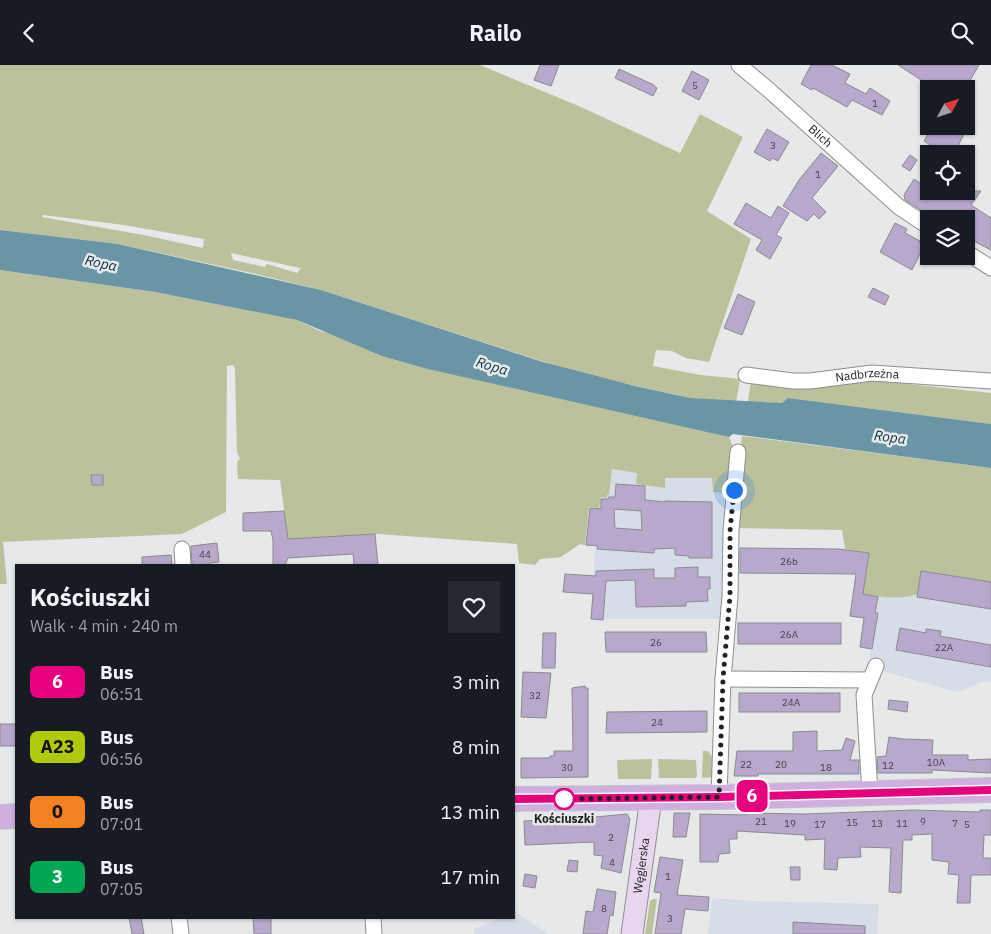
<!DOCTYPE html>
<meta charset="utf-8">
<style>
:root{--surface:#171b24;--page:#242831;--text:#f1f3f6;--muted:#9ea1a6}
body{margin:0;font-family:"IBM Plex Sans",sans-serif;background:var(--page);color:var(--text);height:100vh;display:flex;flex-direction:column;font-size:19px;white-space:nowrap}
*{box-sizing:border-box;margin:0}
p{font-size:16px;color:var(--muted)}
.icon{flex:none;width:28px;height:28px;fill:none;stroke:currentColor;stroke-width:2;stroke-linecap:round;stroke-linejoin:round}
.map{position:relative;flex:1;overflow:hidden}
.drawer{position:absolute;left:15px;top:499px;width:500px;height:355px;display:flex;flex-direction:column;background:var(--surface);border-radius:0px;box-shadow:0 1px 4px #0004}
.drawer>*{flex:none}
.badge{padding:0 10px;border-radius:8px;font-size:18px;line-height:32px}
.needle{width:32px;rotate:50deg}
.fabs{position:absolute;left:920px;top:15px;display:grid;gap:10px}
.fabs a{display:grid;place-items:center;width:55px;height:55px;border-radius:0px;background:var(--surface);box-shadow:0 1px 4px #0004;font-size:25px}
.you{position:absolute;width:25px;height:25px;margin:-12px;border:4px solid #fff;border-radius:50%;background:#1a73e8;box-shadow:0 0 0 8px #1a73e833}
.map>.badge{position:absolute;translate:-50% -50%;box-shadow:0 0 0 2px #fff}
.round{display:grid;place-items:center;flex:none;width:52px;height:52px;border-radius:0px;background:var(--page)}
.head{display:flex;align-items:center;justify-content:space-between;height:85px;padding:0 15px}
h1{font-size:24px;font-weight:700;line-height:38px}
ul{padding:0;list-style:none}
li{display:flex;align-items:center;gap:15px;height:65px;padding:0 15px}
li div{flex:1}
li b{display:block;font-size:19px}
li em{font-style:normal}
li .badge{min-width:55px;font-weight:700;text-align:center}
header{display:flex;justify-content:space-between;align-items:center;height:65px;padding:0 15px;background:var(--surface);font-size:22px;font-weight:700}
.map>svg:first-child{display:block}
</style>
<header><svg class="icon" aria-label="back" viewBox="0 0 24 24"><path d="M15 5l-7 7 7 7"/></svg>Railo<svg class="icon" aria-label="search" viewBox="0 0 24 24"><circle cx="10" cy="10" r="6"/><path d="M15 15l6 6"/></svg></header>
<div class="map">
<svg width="991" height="869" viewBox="0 0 991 869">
<rect width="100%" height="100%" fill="#e6e8ea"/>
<!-- built -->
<g fill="#d7dde6">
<polygon points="612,404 638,408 636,419 665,423 665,413 713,413 726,427 725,554 591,554 595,481 586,480 589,442 607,430"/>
<polygon points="869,488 991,503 991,617 986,616 957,627 868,602 871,584 860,582 868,530 863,529"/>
<polygon points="712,833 752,836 879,839 877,869 708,869"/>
<polygon points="514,846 548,869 474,869 474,864 500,853 514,852"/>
</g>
<!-- green -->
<g fill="#bbc19b" fill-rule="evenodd">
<path d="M0,0H480L581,42L680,88L700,49L743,72L707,146L751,174L709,297L686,293L672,286L656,285L653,301L701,310L740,314L736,337L690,333L579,308L321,225L252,208L118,179L0,165ZM43,150L124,160L204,174L203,183L149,171L42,152ZM231,188L300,203H301L297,208L267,199L265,202L233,195Z"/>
<polygon points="0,205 155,227 297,255 320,266 729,372 733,382 726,448 726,428 713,427 712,413 665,413 665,423 636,419 637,408 612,404 609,430 607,430 607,433 601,432 599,443 589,442 585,480 580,479 561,492 540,494 535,500 519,498 517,479 378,469 288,474 280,415 238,414 237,397 240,394 237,387 235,303 233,300 227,301 226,447 182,469 3,477 7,519 0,519"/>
<polygon points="751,315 870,315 991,328 991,359 788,333 782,338 748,337"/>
<path d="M742,371L991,403V517L922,506L918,529C899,535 882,532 863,529L869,488L845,484L842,465L731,463Z"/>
<polygon points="703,686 708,686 713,693 712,712 702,713"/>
<polygon points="652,694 651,714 618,714 617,695"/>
<polygon points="658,694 696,695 697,711 695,713 659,713"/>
<polygon points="653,834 657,834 652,869 645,869 650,836"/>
</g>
<!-- water -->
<polygon fill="#6995a5" points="0,165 118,179 321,225 543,297 635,321 690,333 782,338 788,333 991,359 991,403 733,369 729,372 428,304 382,291 297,255 155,227 0,205"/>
<!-- building -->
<g fill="#b7a8cc" stroke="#8b8a8c" fill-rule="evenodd">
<polygon points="540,0 559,0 551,21 534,15"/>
<polygon points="811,0 832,0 850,9 845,18 866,29 870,23 890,36 882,50 852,35 847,42 813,23 812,25 801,19"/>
<polygon points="898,0 979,0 965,24 935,24"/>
<polygon points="619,4 654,20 654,21 657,23 653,31 615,13"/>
<polygon points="692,6 709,15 699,35 682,26"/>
<polygon points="946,61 959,61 966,65 954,89 945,89 924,76 930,66 933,68 935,66 938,67 939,65 943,67"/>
<polygon points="767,64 789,77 778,96 772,93 770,96 754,87"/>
<polygon points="821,88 838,101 812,133 826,147 819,154 814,149 807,156 783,141 799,115"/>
<polygon points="910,90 917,95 910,106 902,101"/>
<polygon points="914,114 929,124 929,126 981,126 971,140 991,153 991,185 966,172 966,154 935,154 905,135 904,130"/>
<polygon points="746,138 771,153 778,141 789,148 776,170 782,173 770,194 756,185 762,175 734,159"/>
<polygon points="895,158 907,164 905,168 920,176 919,177 924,181 912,205 880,187"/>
<polygon points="873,223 889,231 885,240 868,232"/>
<polygon points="738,229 755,237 742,270 724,263"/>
<polygon points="91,410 103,410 103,420 92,420"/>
<path d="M616,419L645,421V435L665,437V436L712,437V493H689V491L675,490V483L654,484V488L597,484L598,481L586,480L590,443L601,444V434H608L609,432H615ZM614,444L641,446L642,465L615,463Z"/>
<polygon points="284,446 288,474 375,469 378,500 354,500 353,489 288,493 285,500 273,500 273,475 271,466 243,466 243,448"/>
<polygon points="217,478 219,497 210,498 210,500 192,500 191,481"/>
<polygon points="740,483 839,484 869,488 863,529 878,532 875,548 878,548 872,584 860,582 864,553 850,551 856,509 740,508"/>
<polygon points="171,490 172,500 142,500 142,492"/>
<polygon points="698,502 698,512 710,512 710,524 707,524 708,536 686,537 686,541 636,542 635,515 606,516 603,555 591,554 593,529 563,527 565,509 596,511 596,506 654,504 654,513 675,513 675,503"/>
<polygon points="921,506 991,517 991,544 917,532"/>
<rect x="738" y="558" width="103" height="21"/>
<polygon points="900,563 926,568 926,564 941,566 940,571 991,580 991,602 896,585"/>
<polygon points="605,567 706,567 707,587 606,587"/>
<polygon points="543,568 556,568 555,603 542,603"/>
<polygon points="523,607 551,608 546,653 521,652"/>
<polygon points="585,621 585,623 588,623 588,712 521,713 521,693 550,693 550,691 554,691 554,686 573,686 572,623"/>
<rect x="739" y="628" width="101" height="19"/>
<polygon points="889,635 908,637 907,647 888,644"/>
<polygon points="707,646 707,667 606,668 607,647"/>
<rect x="0" y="659" width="16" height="22"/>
<polygon points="817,666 817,686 842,685 846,673 855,676 850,695 859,695 859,709 758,709 758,711 734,711 737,686 793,686 793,667"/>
<polygon points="889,672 903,674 933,675 932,690 968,690 968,695 991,694 991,708 932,705 932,708 878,708 877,692 886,691"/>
<polygon points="913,745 980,747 980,745 991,745 991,770 984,770 983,793 991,793 991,810 971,810 970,838 957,838 959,810 948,809 949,797 932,795 932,769 912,770 912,775 903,775 901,828 889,827 891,783 860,782 861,792 838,793 837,805 824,804 825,774 805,775 805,770 737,766 737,774 729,774 730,788 719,789 718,797 700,797 700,749 746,750 746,748 805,749"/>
<polygon points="674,748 690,748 686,772 673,772"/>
<polygon points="627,749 630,754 621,808 601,803 603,791 594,790 594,777 525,780 524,756 595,753 595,752"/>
<polygon points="660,792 683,795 677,830 709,832 708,846 685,844 681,869 655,869 661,828 654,827"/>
<polygon points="569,795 578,796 577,807 567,806"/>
<polygon points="790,802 800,802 800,815 791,815"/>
<polygon points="525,809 537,811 535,823 523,821"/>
<polygon points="597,824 616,827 613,851 610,850 607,869 583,869 586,846 593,847"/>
<polygon points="129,852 141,852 144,869 132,869"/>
<polygon points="253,852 271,852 271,869 254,869"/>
<polygon points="793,857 865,861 865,869 793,869"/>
</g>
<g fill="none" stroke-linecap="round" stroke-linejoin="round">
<!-- street casing -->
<g stroke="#8c8e90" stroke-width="17">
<g id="street">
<path id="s1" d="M739,0L770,26L899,142L929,162"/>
<polyline points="966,187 991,203"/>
<path id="s2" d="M746,310L793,316H810L872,308L991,316"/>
<polyline points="182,484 183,500"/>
<polyline points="723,614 870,615"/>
<polyline points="870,728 864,630 876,601"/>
<polyline points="719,732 723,614 730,531 731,466 738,387"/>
<polyline points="179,852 181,869"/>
<polyline points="373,852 374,869"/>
</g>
</g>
<!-- secondary casing -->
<g stroke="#8c8e90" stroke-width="23">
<g id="secondary">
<path id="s3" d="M632,869L651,733"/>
</g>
</g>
<!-- primary casing -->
<g stroke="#c5c6c6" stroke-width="26">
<g id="primary">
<polyline points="514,734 719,732 991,725"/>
<polyline points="0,752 16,751"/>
</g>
</g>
<!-- street -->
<use href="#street" stroke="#fff" stroke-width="15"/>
<!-- secondary -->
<use href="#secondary" stroke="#e8d6ef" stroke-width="21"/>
<!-- primary -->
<use href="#primary" stroke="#d0aee0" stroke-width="24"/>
</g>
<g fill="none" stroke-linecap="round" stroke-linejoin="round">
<!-- line casing -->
<g stroke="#fff" stroke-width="11">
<polyline id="line" points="514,734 719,732 991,725"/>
</g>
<!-- line -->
<use href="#line" stroke="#e6007e" stroke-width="8"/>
<!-- walk -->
<polyline stroke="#212223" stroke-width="5" stroke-dasharray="0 9" points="564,734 719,732 723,614 730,531 730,466 734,425"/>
</g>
<!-- markers -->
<circle fill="#fff" stroke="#e6007e" stroke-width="2.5" cx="564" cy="734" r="10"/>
<g text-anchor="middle" stroke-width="5" stroke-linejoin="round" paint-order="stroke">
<!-- number labels -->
<g font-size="10" fill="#46444d">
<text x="695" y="24">5</text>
<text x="875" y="42">1</text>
<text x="773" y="84">3</text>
<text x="818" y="113">1</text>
<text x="205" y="493">44</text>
<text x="789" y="500">26b</text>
<text x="789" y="573">26A</text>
<text x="656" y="581">26</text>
<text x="944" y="586">22A</text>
<text x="535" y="634">32</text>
<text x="791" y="641">24A</text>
<text x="657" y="661">24</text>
<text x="936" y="701">10A</text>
<text x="746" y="703">22</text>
<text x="781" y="703">20</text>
<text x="888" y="704">12</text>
<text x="567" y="706">30</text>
<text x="826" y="706">18</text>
<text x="761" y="760">21</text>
<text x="923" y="760">9</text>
<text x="852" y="761">15</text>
<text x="790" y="762">19</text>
<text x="877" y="762">13</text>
<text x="902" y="762">11</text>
<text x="955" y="762">7</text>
<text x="820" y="763">17</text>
<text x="967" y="763">5</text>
<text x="611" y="776">2</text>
<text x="612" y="801">4</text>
<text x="668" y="815">1</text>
<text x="604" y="847">8</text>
<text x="670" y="857">3</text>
</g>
<!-- street labels -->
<g font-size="12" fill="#212223" stroke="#e6e8ea">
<text dy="4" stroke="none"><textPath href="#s1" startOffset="108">Blich</textPath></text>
<text dy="4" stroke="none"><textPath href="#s2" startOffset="122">Nadbrzeżna</textPath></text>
<text dy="4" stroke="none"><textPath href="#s3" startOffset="69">Węgierska</textPath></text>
</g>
<!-- stop labels -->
<g font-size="12" font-weight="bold" fill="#212223" stroke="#e6e8ea">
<text x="564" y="758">Kościuszki</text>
</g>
<!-- water labels -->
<g font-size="14" font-style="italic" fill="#07333f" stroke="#e6e8ea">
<text transform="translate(101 198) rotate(12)" y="5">Ropa</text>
<text transform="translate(492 301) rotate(17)" y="5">Ropa</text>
<text transform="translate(890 372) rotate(7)" y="5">Ropa</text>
</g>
</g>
</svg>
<div class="fabs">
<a><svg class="needle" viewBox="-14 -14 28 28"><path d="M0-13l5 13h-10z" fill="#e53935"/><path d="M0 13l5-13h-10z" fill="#9ea1a6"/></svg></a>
<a><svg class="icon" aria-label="locate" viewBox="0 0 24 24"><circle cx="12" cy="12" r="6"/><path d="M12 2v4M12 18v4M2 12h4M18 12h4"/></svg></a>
<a><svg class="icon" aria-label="layers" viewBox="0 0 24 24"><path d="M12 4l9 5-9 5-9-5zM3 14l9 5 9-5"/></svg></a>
</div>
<div class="you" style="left:734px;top:425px"></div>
<b class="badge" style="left:752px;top:731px;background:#e6007e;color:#fff">6</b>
<section class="drawer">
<div class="head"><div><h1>Kościuszki</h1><p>Walk · 4 min · 240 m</p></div><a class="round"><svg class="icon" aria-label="heart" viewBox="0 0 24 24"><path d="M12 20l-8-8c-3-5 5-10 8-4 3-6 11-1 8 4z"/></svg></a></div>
<ul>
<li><span class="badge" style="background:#e6007e;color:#fff">6</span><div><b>Bus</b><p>06:51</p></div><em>3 min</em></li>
<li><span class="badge" style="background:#afcb08;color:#111">A23</span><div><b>Bus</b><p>06:56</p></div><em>8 min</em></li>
<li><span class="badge" style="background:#f58220;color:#111">0</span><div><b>Bus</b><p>07:01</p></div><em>13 min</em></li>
<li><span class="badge" style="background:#00a651;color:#fff">3</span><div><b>Bus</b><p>07:05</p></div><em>17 min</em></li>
</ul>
</section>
</div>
